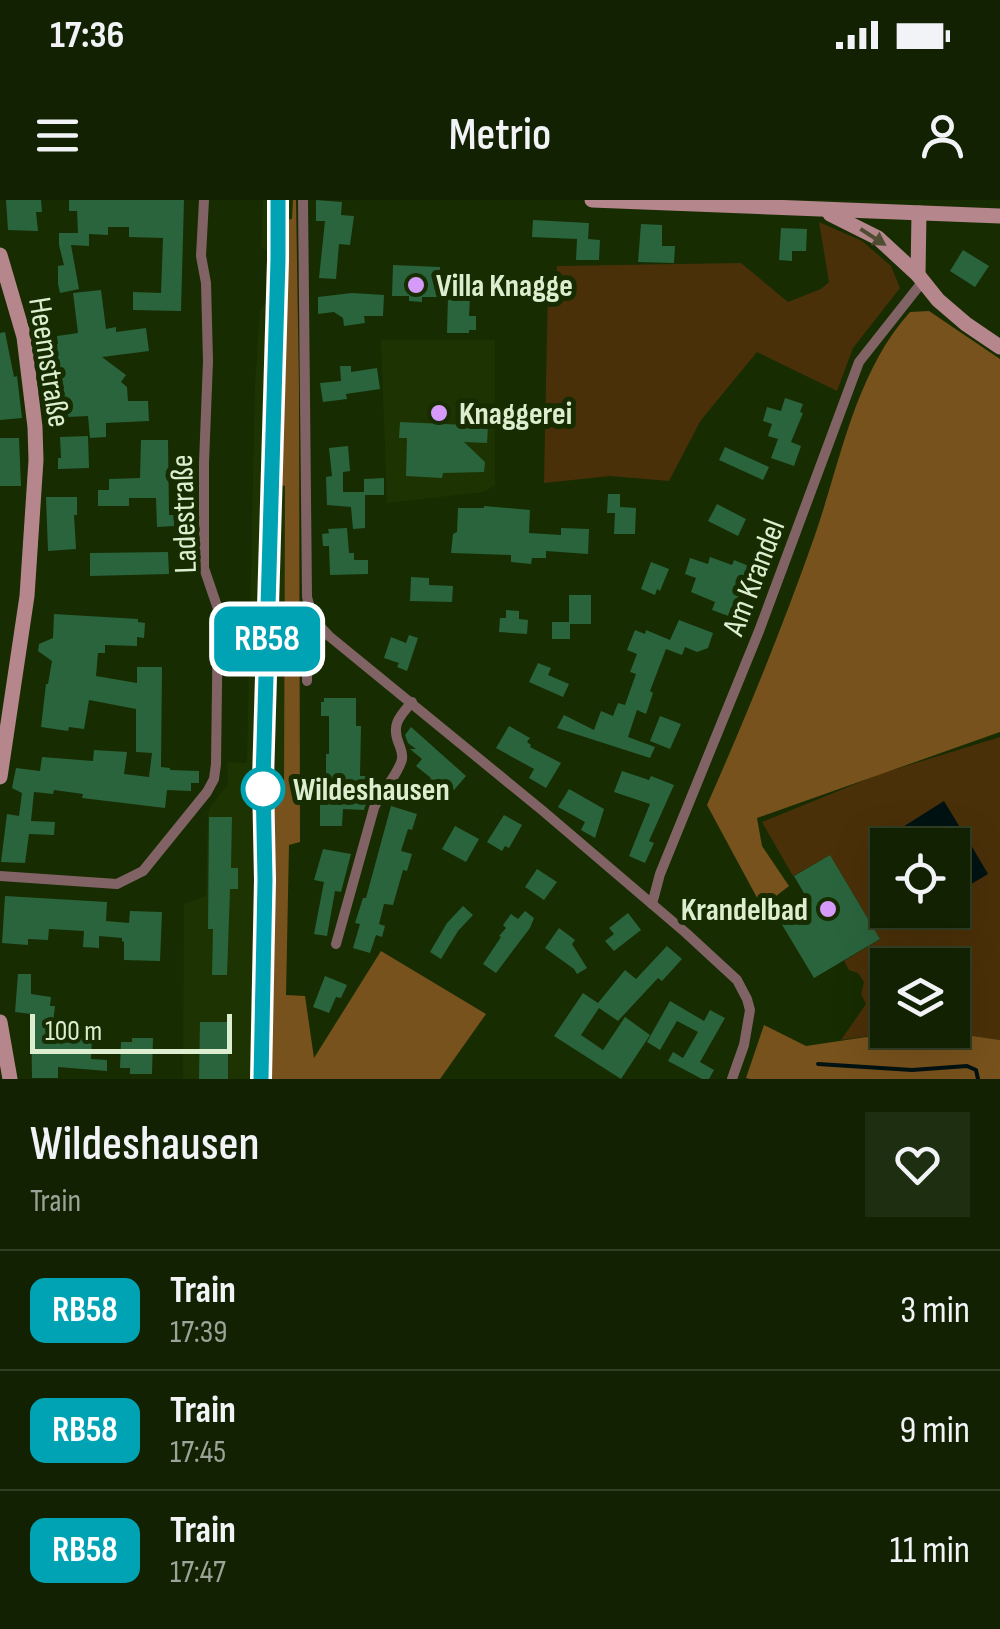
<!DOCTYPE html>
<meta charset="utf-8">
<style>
:root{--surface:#112101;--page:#1e2e10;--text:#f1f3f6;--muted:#9ca399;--line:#303e23}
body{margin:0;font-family:"Sofia Sans Condensed",sans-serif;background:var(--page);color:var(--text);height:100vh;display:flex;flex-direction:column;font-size:38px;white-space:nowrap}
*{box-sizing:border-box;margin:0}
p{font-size:32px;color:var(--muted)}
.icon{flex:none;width:55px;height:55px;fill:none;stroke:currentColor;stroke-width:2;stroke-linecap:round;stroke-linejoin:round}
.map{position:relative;height:879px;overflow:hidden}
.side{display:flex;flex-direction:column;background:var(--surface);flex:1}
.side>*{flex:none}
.badge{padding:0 20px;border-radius:15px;font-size:35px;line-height:65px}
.fabs{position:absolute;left:870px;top:628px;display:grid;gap:20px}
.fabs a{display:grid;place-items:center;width:100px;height:100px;border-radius:0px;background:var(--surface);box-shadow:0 10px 40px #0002,0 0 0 2px var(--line);font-size:50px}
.scale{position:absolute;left:30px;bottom:25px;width:202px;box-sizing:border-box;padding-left:10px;border:5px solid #dceecf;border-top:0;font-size:28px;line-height:35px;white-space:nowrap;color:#dceecf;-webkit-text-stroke:8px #172c01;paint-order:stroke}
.map>.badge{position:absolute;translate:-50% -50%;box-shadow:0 0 0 5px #fff}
.round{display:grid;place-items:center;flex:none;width:105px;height:105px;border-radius:0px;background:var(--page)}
.head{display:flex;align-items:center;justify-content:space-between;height:170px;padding:0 30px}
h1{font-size:48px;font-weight:600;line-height:75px}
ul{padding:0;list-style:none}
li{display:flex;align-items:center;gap:30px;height:120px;padding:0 30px;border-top:2px solid var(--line)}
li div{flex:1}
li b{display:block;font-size:38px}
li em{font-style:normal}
li .badge{min-width:110px;font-weight:700;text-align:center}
.status{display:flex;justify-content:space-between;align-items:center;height:70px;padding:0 50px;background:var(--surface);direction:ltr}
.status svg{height:28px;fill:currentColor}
header{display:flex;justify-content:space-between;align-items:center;height:130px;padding:0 30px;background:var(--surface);font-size:45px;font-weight:600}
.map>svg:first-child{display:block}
</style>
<div class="status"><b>17:36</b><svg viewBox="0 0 49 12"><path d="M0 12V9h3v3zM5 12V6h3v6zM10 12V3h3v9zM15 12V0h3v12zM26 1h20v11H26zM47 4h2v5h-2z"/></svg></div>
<header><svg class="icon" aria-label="menu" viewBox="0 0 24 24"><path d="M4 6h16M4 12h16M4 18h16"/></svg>Metrio<svg class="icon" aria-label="person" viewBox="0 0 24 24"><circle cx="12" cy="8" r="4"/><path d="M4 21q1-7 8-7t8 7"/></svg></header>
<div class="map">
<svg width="1000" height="879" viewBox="0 0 1000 879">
<rect width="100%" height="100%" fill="#172c01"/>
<!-- built -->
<g fill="#1d3402">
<polygon points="263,0 293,0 292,20 284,21 281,168 282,284 285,285 284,590 272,591 268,879 183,879 184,704 206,696 208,615 210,607 228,584 227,562 247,563 255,183 260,110 267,102 268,51 261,48"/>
<polygon points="381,140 495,140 495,285 484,292 387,303"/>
</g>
<!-- green -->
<g fill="#4a3009" fill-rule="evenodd">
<polygon points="819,22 862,41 891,66 900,88 853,148 837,191 757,152 701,220 669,281 610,276 544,283 548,86 556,85 557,66 741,63 788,102 821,89 829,82"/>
<path d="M1000,537V840L935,830H952V765H888V830H911L841,840L866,804L861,794L864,782L858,773L849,770L844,761L880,739L830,655L793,676L762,622L880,574ZM888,645H952V710H888Z"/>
</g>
<!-- forest -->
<g fill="#78521c">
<polygon points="293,0 296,0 299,187 300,642 289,645 286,795 305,796 314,858 381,751 486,814 440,879 268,879 272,590 284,590 285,286 282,285 281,168 284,20 292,19"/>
<path d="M929,111L1000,159V532L757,618L762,646L789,686L762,707L707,605C746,517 783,426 815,335C841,260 855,173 910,112Z"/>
<polygon points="764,825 806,846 913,830 933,830 1000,840 1000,879 750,879 746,878"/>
</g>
<!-- water -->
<g fill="#001212">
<polygon points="944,601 961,629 936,644 925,627 921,629 930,645 896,645 890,635"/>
<polygon points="971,645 988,674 953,695 953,656"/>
</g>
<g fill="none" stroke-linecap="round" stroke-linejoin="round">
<!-- stream -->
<polyline stroke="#001212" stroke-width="4" points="818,864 912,870 967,866 976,870 978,879"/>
</g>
<!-- building -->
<g fill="#2a643d">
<polygon points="6,0 41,0 42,12 36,12 38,31 8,30"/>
<polygon points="69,0 184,0 181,111 133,110 133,92 161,93 163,38 129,37 129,27 108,27 108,35 89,34 89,46 71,45 79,89 60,93 58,84 58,66 64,65 59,45 59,33 78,33 77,11 69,11"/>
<polygon points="316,0 342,2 341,15 354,16 350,45 339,44 336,79 319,78 325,21 316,21"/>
<polygon points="533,20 589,23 588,39 600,40 599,60 576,60 577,39 532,37"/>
<polygon points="641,24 662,25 662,46 675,46 674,63 638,62"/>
<polygon points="781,28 807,29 806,51 792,51 792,61 779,60"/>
<polygon points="963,50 989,66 975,87 950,71"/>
<polygon points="393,65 440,67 439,97 422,97 422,102 409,101 409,96 392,96"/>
<polygon points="101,90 106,129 116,127 116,132 146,128 149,151 102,157 126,175 121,182 127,187 128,201 148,201 149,221 106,223 106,237 90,238 88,216 48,218 47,193 45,193 39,147 58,144 57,136 78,133 73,93"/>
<polygon points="352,93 384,95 383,116 364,116 365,123 344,126 343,118 334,112 318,114 318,97"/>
<polygon points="448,96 470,97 469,116 476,116 476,130 469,130 469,133 447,133"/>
<polygon points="5,132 14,177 17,176 22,218 0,220 0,133"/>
<polygon points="340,166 351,166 351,172 377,168 380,189 346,194 347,199 323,202 320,183 341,181"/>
<polygon points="785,198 803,204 800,212 803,213 791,242 801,246 794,266 771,258 778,239 768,236 772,224 763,221 767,207 781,211"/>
<polygon points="400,222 488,226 487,243 464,242 485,262 484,272 443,273 442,278 406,276 407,238 399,238"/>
<polygon points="88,236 89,268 58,269 58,258 61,258 60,237"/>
<polygon points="0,238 19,238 21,286 0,286"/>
<polygon points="141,240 168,240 169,315 174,315 174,326 157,327 156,298 129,298 129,306 98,306 98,290 109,290 109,279 140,278"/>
<polygon points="348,246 350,271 343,272 343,292 364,292 364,279 384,278 384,295 365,295 365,328 353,329 351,307 327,305 326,277 332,276 329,248"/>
<polygon points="725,247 769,267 763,280 719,260"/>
<polygon points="608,294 620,294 620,307 636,308 635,334 614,334 615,313 607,313"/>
<polygon points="46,297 77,297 77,315 74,315 76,349 48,351"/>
<polygon points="717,304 746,319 738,336 708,321"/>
<polygon points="484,306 530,310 529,333 561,335 561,328 589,329 588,354 546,351 546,358 532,358 531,364 511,362 511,355 451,353 453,334 457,332 458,308 484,308"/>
<polygon points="347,328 349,353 354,353 354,360 368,360 368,374 330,375 329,346 323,346 322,334 329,333 328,329"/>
<polygon points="168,352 169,374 90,376 90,353"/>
<polygon points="710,357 732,365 734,360 756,369 734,418 712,410 715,402 691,392 696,378 685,374 690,358 708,364"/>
<polygon points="651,362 669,369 660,391 657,389 655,395 641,389"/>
<polygon points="411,377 429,378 429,385 453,386 452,402 410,401"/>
<polygon points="569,395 591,395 591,424 570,424 570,439 552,439 552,422 569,422"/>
<polygon points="506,410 519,411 519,419 528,420 527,434 499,432 500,418 506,418"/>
<polygon points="54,414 138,419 138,422 145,423 144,438 137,437 137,446 105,445 105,453 98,453 96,476 137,483 137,467 162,467 161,567 170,568 170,570 199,571 199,583 191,583 191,591 167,590 165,608 82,598 83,594 54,590 53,594 34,592 31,621 55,622 54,635 29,634 25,663 1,662 7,614 19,616 22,593 12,588 16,568 40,571 42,557 93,561 94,550 127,552 124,574 149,577 152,553 136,552 136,509 89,500 84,529 69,527 68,531 41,527 46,484 48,484 52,461 38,451 39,444 53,438"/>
<polygon points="679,420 713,433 708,448 697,452 685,447 682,455 666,449 650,491 653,493 646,514 637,510 628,537 655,547 650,558 557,528 564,515 594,530 601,511 613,516 618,503 625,505 636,474 630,472 637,454 627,450 635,430 645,434 646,430 670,440"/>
<polygon points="409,435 418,438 407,471 397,467 399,463 384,458 391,437 406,443"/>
<polygon points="538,463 551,468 548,475 569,484 563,497 529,482"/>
<polygon points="324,498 356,498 356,526 361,526 360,576 370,576 369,594 364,610 343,609 342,626 320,626 320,577 326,578 326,554 329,554 329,516 321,516 321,502 324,502"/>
<polygon points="660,516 681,524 670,549 650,541"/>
<polygon points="509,526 530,538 527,542 531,545 530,547 561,563 546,588 529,578 534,569 496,548"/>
<polygon points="411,527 466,576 454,590 450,587 443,595 427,582 431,578 416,566 422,559 410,549 416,549 408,543 405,535"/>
<polygon points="622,571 649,580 651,576 674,585 649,641 654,643 645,663 629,656 650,604 614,592"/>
<polygon points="569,589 604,609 595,638 581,630 585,622 558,607"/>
<polygon points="391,606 417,614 412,630 408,629 401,651 412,654 407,671 403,670 393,705 384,704 379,724 385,726 382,737 376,735 370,753 353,748 360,724 355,723 363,698 366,698"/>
<polygon points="504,615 522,625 509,648 505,646 502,651 487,642"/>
<polygon points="209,617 232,617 231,668 238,668 238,689 230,689 227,775 212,775 213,729 208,729"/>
<polygon points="455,626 479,639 466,662 442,649"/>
<polygon points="323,649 351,654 341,692 335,691 327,736 314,734 324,682 314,680"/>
<polygon points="830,655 880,739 814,778 778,718 808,700 794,676"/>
<polygon points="537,669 557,682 544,700 525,687"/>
<polygon points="5,696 107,702 106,721 129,723 130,711 162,712 160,761 124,760 124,742 122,741 122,738 99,736 99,748 83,747 84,731 49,729 48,740 28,739 28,745 2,743"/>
<polygon points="463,706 473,715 458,731 441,759 430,752 447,723"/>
<polygon points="525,711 534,718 530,728 496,773 483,764 501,737 499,736 506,728 503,725 511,714 518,719"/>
<polygon points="628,713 641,730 614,751 605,741 614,734 609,728"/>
<polygon points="559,728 575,740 572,744 587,768 577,774 574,769 545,748"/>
<polygon points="667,746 682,759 662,781 658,778 618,821 599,808 581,835 603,850 625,817 650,835 621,879 554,836 583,793 598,803 625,770 636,779"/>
<polygon points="18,774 31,774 31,794 51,797 50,806 55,806 52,830 57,830 57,842 78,843 78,837 92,837 91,859 107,860 107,871 58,867 58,878 32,878 31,814 15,812"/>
<polygon points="325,776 347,785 341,798 336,797 329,813 313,807"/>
<polygon points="670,801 704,821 710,810 725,818 700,862 714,870 709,879 702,879 668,861 673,852 683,858 698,832 677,821 660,850 647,842"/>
<polygon points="200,822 228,822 228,879 199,879"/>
<polygon points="132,838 153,838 152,874 130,874 130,868 120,868 121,842 132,842"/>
</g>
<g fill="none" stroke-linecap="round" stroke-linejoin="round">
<!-- street -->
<g stroke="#816366" stroke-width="10">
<polyline points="303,0 307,397 313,419 308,438 307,481"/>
<polyline points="313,419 329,436 543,611 686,733 737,780 747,799 750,810 744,845 732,879"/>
<polyline points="0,676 117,684 143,671 207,592 214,579 216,564 218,409 204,368 204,263 208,161 206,83 201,56 204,0"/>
<polyline points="652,704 660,674 759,431 859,162 923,81"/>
<path d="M336,744L374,608C380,593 399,574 402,559C403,553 401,550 399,544C391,525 399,517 412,502"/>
</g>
<!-- secondary -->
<g stroke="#b5868b" stroke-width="15">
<polyline points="592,0 1000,16"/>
<polyline points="830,14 878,38 918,75 938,100 966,124 1000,147"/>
<polyline points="0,55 24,137 35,227 36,260 27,396 0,577"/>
<polyline points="918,75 919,13"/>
<polyline points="0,822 10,879"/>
</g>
<!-- rail casing -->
<g stroke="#7e916c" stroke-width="8">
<polyline id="rail" points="261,879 265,680 263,580 278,59 278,0"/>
</g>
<!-- rail -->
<use href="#rail" stroke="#172c01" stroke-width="4" stroke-dasharray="11" stroke-linecap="butt"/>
</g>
<!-- one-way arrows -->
<defs><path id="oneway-solid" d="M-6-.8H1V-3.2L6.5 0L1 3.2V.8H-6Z" transform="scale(2.5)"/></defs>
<use fill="#4e4c31" href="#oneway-solid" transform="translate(873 37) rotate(33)"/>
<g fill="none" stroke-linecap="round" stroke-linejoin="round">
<!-- line casing -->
<g stroke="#fff" stroke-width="22">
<polyline id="line" points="261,879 265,680 263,580 278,60 278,0"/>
</g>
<!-- line -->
<use href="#line" stroke="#00a3b4" stroke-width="15"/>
</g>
<!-- markers -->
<g fill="#d69bfa" stroke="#172c01" stroke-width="4">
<circle cx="416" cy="85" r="10"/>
<circle cx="439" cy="213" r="10"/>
<circle cx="828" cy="709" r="10"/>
</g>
<circle fill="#fff" stroke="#00a3b4" stroke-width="5" cx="263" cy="589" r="20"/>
<g text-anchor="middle" stroke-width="10" stroke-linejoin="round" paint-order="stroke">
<!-- poi labels -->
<g font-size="32" font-weight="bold" fill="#dceecf" stroke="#172c01" text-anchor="start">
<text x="436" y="96">Villa Knagge</text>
<text x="459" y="224">Knaggerei</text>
<text x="808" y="720" text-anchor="end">Krandelbad</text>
</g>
<!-- street labels -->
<g font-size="32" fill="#dceecf" stroke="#172c01">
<text transform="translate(50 162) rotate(81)" y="11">Heemstraße</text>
<text transform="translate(183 314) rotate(-92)" y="11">Ladestraße</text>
<text transform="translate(753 377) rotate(-69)" y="11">Am Krandel</text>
</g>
<!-- stop labels -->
<g font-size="32" font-weight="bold" fill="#dceecf" stroke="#172c01" text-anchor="start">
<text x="293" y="600">Wildeshausen</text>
</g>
</g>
</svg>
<div class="fabs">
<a><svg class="icon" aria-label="locate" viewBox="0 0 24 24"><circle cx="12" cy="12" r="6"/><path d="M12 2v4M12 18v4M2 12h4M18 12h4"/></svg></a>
<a><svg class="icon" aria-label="layers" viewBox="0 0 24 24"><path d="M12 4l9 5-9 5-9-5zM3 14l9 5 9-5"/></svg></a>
</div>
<div class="scale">100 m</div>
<b class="badge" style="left:267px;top:439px;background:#00a3b4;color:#fff">RB58</b>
</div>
<section class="side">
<div class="head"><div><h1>Wildeshausen</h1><p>Train</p></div><a class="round"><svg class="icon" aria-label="heart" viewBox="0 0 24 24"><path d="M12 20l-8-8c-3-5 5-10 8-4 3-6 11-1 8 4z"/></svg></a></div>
<ul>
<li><span class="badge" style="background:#00a3b4;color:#fff">RB58</span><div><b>Train</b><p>17:39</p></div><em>3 min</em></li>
<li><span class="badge" style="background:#00a3b4;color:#fff">RB58</span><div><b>Train</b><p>17:45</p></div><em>9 min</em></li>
<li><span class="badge" style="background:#00a3b4;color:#fff">RB58</span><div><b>Train</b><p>17:47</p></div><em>11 min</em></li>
</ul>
</section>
